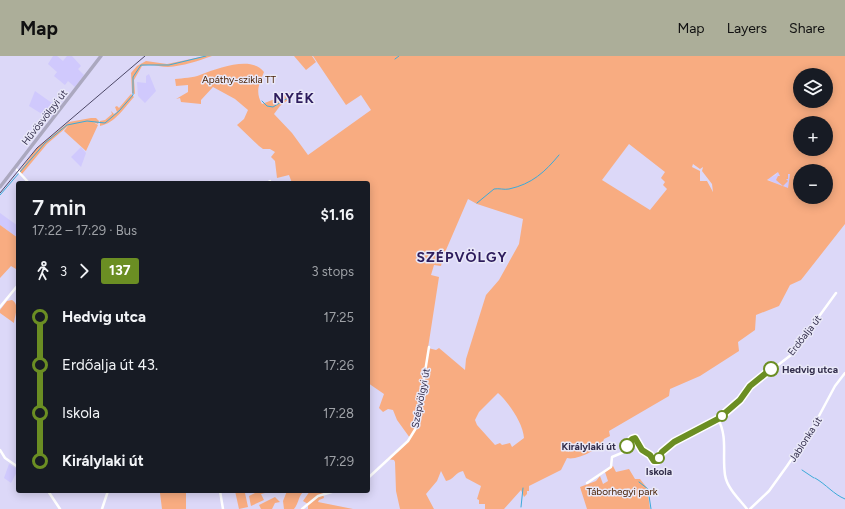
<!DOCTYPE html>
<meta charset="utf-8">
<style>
:root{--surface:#171b24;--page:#20242c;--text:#f1f3f6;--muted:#9ea1a6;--accent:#acae99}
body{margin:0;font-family:Figtree,sans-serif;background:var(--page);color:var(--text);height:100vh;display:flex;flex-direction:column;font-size:15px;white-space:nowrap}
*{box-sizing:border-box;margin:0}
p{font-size:13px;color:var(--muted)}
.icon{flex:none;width:22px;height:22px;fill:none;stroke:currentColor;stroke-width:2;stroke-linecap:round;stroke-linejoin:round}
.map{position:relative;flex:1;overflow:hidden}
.drawer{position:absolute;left:16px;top:125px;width:354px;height:312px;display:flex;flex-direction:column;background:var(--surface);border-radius:4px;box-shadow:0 2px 10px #0003}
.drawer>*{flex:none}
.badge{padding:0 8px;border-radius:3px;font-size:14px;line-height:26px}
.buttons{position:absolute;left:793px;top:12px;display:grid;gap:8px}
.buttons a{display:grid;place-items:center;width:40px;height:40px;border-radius:50%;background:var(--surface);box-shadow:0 2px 10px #0003;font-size:20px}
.map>.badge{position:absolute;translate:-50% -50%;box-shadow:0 0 0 2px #fff}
.legs{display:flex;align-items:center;gap:6px;height:44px;padding:0 16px;font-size:13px}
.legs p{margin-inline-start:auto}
.overview{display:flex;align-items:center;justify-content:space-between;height:68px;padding:0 16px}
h1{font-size:22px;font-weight:600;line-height:30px}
ul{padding:0 16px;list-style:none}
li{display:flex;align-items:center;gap:14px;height:48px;font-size:15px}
li i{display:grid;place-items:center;width:6px;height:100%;margin:0 5px;background:currentColor}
li i::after{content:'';width:10px;height:10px;margin:-5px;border:3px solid;border-radius:50%;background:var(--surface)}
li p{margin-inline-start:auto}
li:first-child i{background:linear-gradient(#0000 50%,currentColor 0)}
li:last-child i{background:linear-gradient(currentColor 50%,#0000 0)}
header{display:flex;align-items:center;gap:24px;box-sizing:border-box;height:56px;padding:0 20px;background:var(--accent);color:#111}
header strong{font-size:19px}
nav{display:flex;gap:22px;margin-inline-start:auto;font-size:14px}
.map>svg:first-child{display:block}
</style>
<header>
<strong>Map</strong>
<nav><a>Map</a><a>Layers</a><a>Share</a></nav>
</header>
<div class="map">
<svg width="845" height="453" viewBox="0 0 845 453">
<rect width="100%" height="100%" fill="#dcd8f8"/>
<!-- built -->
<g fill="#d0c9fd">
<polygon points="53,0 57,0 63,5 67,0 72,0 81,10 78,13 84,19 75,31 68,25 65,29 54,20 57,16 48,8"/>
<polygon points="149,18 156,35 145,47 138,40 137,26 146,27 146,20"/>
<polygon points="35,35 59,52 50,63 29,50"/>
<polygon points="81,91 86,97 81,111 71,101"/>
<polygon points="779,113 790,118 788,133 767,123 776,119"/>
<polygon points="0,157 18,170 18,182 0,169"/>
<polygon points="9,408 18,414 11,427 4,422"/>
</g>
<!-- green -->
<g fill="#f8ac81" fill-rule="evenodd">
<path d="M205,0H212C198,5 183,10 168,11C159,11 152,7 142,10L134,24L135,38L132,37L131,17L137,10L146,5L167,8Z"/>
<polygon points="294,0 312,0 316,6 306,14"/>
<path d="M313,0H845V168L801,224L790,229L779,250L756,259L755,274L738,286L739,295L700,320L670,333L669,340L609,375L610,380L604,383C602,392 577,405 567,402L561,414L529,430V435H527V438L524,441L521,434L504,453H485V448H479V444L477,443L481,430L466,422L463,415C456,416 453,424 446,425L441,415L437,425L426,438L434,453H400L396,435L395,406L394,404L387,403L410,382L397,364L393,354L388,353L383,356L379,352L384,338L368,327V127H292L289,119L277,122L275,105L271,101L275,96L270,93H263L259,90L237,69L244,63L248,54L235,43L213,31L201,44V48L181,46L180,42L176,43L188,36V29L176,30L175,23C183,22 193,22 200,19C221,11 252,0 264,16C259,28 255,36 262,48L290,37H297L280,50L274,58L292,77L308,99L371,54L361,39L346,49ZM800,19H826V45H800ZM800,67H826V93H800ZM629,88L665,116L661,122L665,126L663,129L667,133L650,154L602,124ZM693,108L700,113L703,111L702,115L712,128L713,136L707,125H700V115L692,111ZM800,115H826V141H800ZM778,116L780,120H778L776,124L783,130L788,125L786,123H788V118H790L788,132L767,124ZM468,143L477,148L523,163L519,188L499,224L486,239L466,303L465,314L439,292L436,294L428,292L439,221L431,219L434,209L441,210L443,201ZM498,337C509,347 523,367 524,382L512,391L510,387L502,389L500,387L495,389L477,369L475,364L479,356Z"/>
<path d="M131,38L134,41C124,52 115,67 100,70V65L105,64L112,58L111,55L114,58L117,56L115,51L117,50L119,52Z"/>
<polygon points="91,62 96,62 99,65 98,68 93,66 98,69 86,95 64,75 68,70 47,88 22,118 19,116 37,92 69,66"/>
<polygon points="0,169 18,182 18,210 16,213 11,210 0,222"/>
<path d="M12,244C20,249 15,259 14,267L0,257V254L7,245Z"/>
<polygon points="613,410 616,416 629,413 635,423 640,423 647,432 650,453 587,453 580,431 596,425 600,420 603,428 608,425 605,416"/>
<polygon points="142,435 186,435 186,453 162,453 160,437"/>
<polygon points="235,435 245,437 248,451 239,453"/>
<polygon points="259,435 264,435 265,437 261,438 264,444 251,450 249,440"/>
<path d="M287,435L303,436C298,441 299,447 294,453H284L283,445Z"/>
<polygon points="310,435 335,435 323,438 324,442 319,444 318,446 353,453 308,453 308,448 303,445"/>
<polygon points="275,441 280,446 275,447 272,453 261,453 259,449"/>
</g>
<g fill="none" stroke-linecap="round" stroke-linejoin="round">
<!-- stream -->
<g stroke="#3caad9" stroke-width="1">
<polyline points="395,3 399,0"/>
<polyline points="262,45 267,50 273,51 296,37"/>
<polyline points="0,139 45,87 67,69 87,65 105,67 119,55 133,39 133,21 141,9 169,9 206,0"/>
<path d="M477,147L494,133C499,132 504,134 509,133C532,128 545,116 559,99"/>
<polyline points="802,414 814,422"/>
<path d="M815,422C827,429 833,438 845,443"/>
<polyline points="639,426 648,433 651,453"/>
<polyline points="521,451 523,432"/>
</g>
<!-- minor -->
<g stroke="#fff" stroke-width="2.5">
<polyline points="15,112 29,127"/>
<polyline points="267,127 270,125"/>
<polyline points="0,251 18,229"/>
<path d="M718,363C728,381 722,399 725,419C727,432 739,443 747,453"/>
<polyline points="0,394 5,402 18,411"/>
<polyline points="368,422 408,385 416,372 429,291"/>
<polyline points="587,427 611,411 612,401 624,396 633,382 636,383 643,396 656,405 668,390 674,386 718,363 739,344 752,329 791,299 836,237"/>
<polyline points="48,435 60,453"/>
<polyline points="220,435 223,453"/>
<polyline points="102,453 108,435"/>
<polyline points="302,453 318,440 335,435"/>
<polyline points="750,453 769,435 787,410 812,373 835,330 845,317"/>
</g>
<!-- major -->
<polyline stroke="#aba8bf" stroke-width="3.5" points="0,131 101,0"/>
<!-- tram -->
<polyline stroke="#4c4766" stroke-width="1" points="0,137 37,92 145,0"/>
</g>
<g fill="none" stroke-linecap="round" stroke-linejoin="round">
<!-- line-1 casing -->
<g stroke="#fff" stroke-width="9">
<polyline id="line-1" points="627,390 632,383 635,382 642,394 650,399 654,405 657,405 662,396 674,386 718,363 740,344 750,330 771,313"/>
</g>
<!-- line-1 -->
<use href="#line-1" stroke="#6b8e23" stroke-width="6"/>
</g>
<!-- markers -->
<g fill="#fff" stroke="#6b8e23" stroke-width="2">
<circle cx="771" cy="313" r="7"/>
<circle cx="722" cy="360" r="5"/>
<circle cx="627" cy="390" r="7"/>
<circle cx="659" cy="402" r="5"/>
</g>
<g text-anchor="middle" stroke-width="3" stroke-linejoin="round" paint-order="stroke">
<!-- park labels -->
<g font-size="10" fill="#492105" stroke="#e9e8f8">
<text x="239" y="27">Apáthy-szikla TT</text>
<text x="622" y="439">Táborhegyi park</text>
</g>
<!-- street labels -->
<g font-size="10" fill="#322d4b" stroke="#e9e8f8">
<text transform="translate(44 61) rotate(-52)" y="4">Hűvösvölgyi út</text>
<text transform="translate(804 279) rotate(-52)" y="4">Erdőalja út</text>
<text transform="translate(420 342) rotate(-79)" y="4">Szépvölgyi út</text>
<text transform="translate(805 383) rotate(-57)" y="4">Jablonka út</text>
</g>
<!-- stop labels -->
<g font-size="10" font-weight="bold" fill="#322d4b" stroke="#e9e8f8" text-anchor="start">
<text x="782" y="317">Hedvig utca</text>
<text x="616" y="394" text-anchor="end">Királylaki út</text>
<text x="659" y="419" text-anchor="middle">Iskola</text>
</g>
<!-- district labels -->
<g font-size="14" font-weight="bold" letter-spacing="1" fill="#2e1d5d" stroke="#e9e8f8">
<text x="294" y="47">NYÉK</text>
<text x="462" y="206">SZÉPVÖLGY</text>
</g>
</g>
</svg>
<div class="buttons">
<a><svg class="icon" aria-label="layers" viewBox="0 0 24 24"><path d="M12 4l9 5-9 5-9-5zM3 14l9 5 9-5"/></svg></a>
<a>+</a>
<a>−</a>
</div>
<section class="drawer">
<div class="overview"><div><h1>7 min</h1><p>17:22 – 17:29 · Bus</p></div><b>$1.16</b></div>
<div class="legs"><svg class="icon" aria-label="walk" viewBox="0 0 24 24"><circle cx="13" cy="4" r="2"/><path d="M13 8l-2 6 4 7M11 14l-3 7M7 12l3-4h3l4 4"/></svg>3<svg class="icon" aria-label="forward" viewBox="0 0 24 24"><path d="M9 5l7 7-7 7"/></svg><b class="badge" style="background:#6b8e23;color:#fff">137</b><p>3 stops</p></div>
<ul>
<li><i style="color:#6b8e23"></i><b>Hedvig utca</b><p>17:25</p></li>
<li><i style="color:#6b8e23"></i><span>Erdőalja út 43.</span><p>17:26</p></li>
<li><i style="color:#6b8e23"></i><span>Iskola</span><p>17:28</p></li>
<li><i style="color:#6b8e23"></i><b>Királylaki út</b><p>17:29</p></li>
</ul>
</section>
</div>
